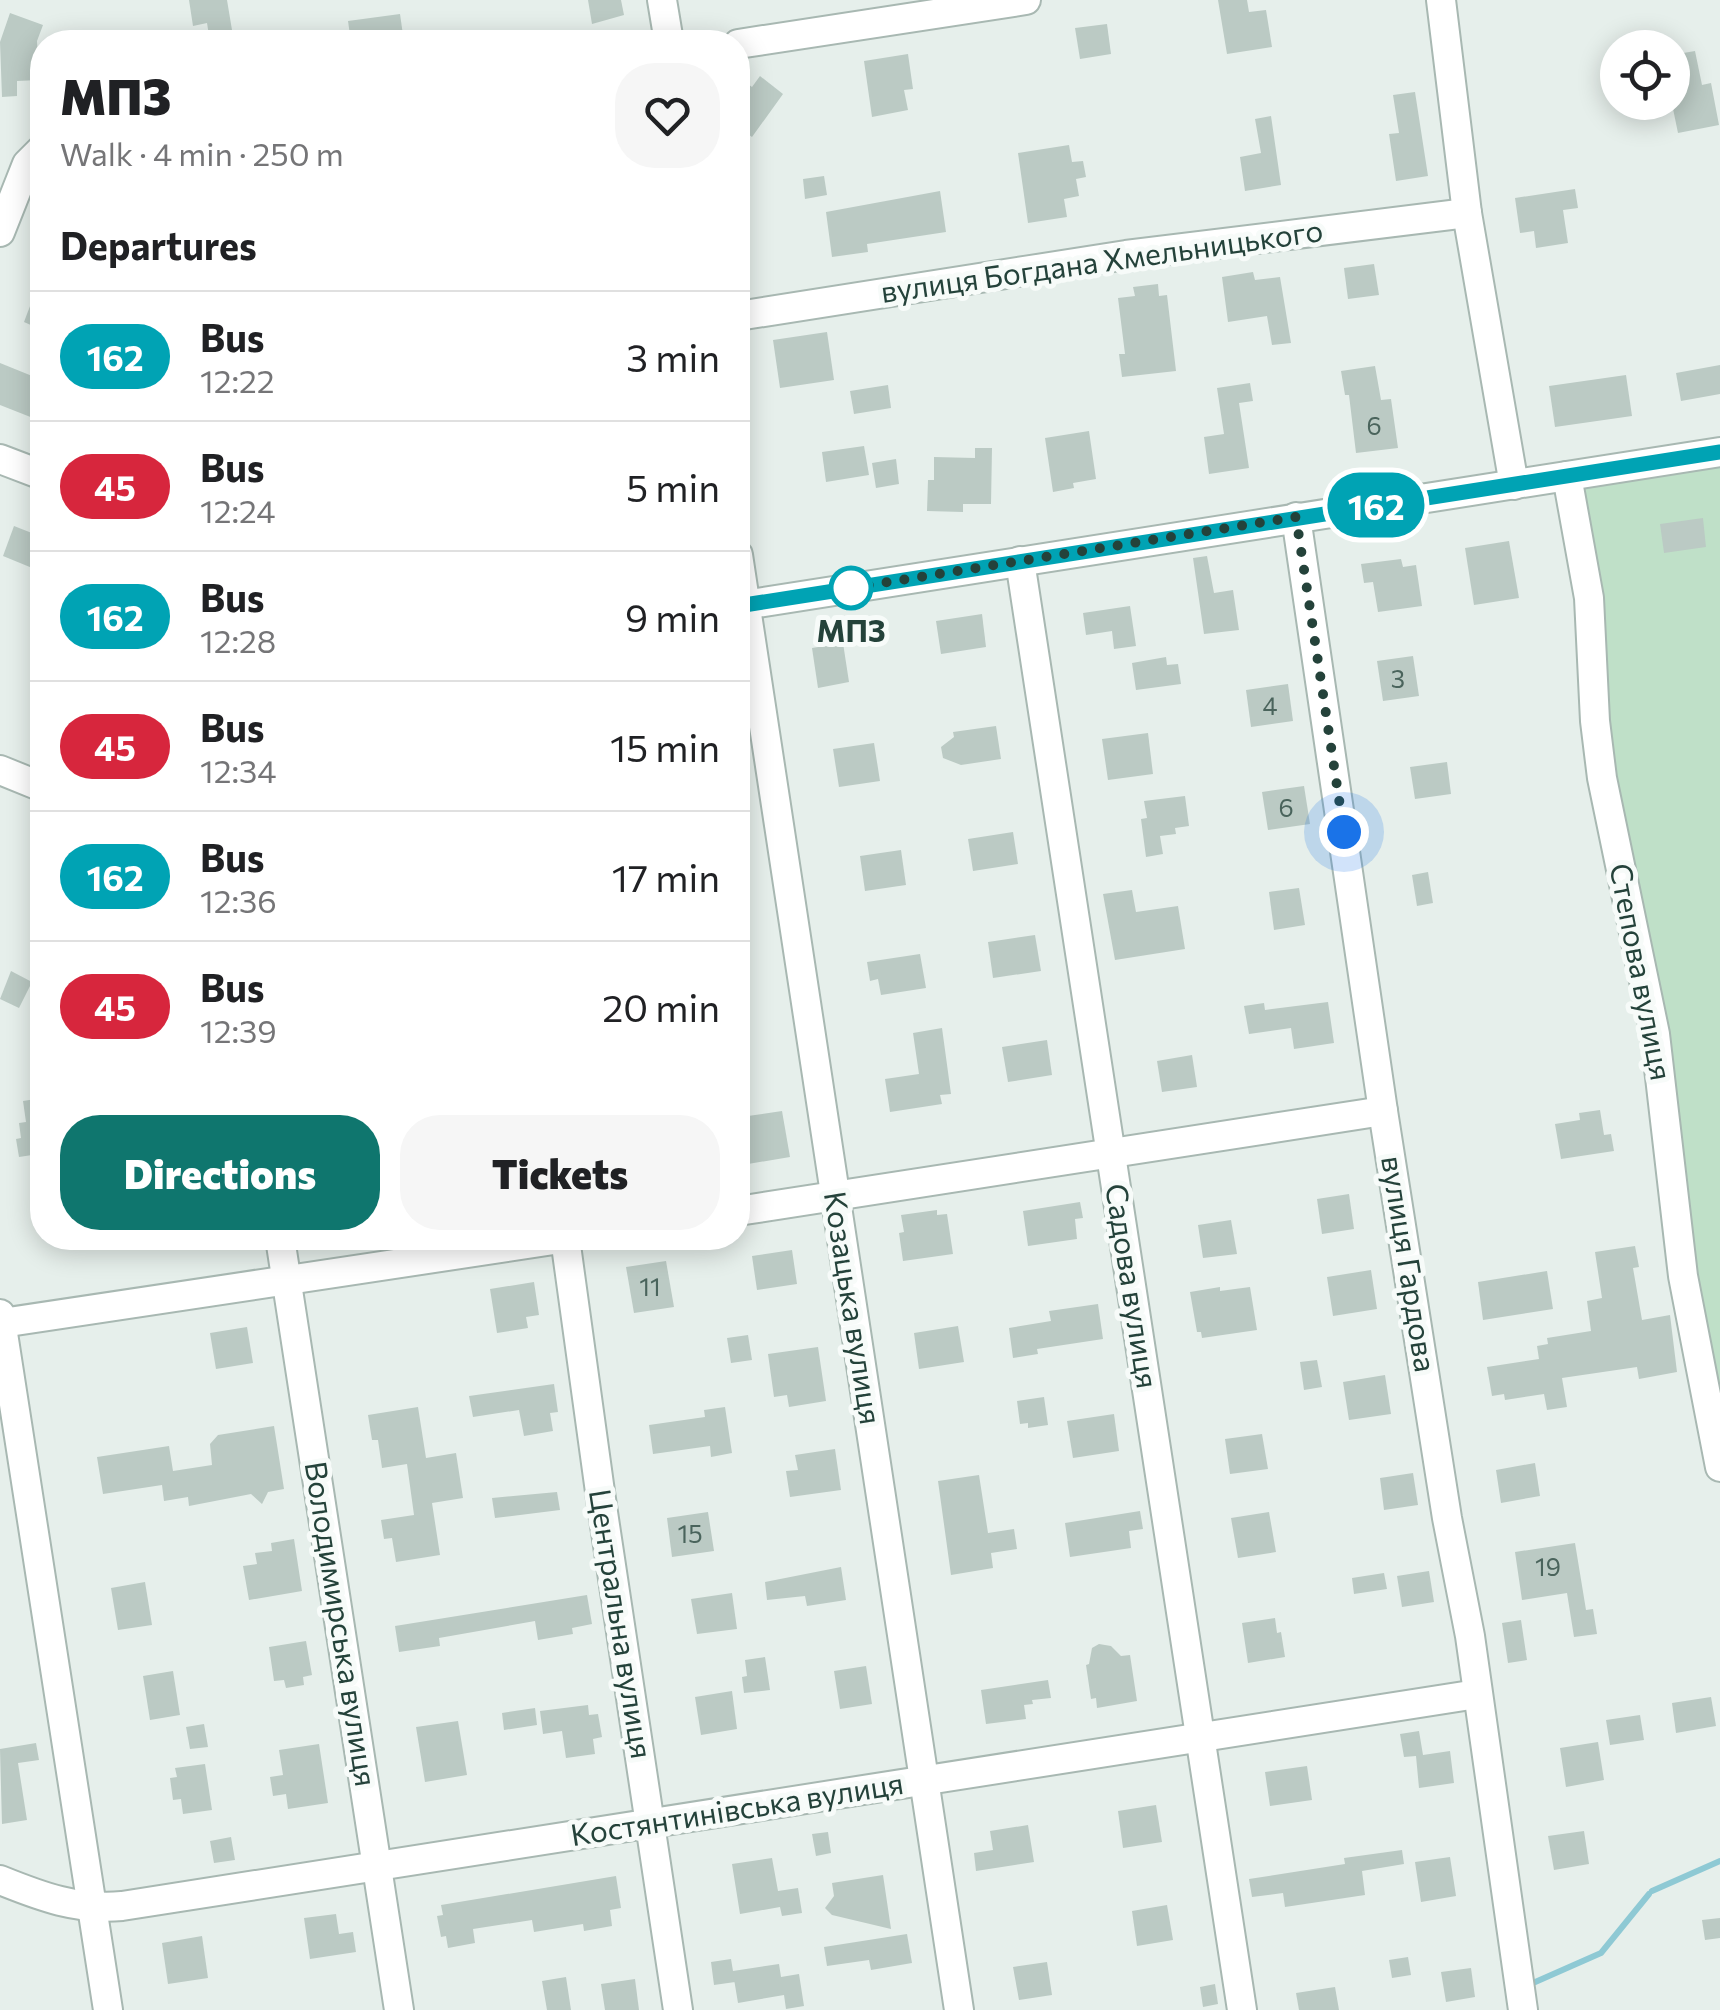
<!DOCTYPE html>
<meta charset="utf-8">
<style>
:root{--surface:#fff;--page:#f6f6f6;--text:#202124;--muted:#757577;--line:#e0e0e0;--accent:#0f766e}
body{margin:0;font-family:Commissioner,sans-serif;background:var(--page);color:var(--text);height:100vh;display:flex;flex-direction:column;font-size:38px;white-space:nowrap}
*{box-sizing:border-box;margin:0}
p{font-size:32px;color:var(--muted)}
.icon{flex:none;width:55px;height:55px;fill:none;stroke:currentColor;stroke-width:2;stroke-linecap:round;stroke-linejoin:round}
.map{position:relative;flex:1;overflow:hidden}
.details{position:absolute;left:30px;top:30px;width:720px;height:1220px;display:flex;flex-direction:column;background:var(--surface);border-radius:40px;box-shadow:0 5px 25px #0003}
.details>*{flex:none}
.badge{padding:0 20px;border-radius:32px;font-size:35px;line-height:65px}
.buttons{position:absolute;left:1600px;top:30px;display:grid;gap:20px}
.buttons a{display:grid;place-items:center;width:90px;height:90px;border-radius:50%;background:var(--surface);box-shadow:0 5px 25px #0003;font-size:50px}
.you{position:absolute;width:50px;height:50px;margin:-25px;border:8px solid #fff;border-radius:50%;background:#1a73e8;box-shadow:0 0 0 15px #1a73e833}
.map>.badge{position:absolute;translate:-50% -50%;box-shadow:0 0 0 5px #fff}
h2{padding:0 30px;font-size:38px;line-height:90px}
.round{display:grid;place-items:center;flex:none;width:105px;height:105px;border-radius:40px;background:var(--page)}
.summary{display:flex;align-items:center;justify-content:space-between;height:170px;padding:0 30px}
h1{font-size:48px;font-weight:800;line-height:75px}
.cta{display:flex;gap:20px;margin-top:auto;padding:20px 30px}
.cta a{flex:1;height:115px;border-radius:40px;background:var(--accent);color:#fff;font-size:40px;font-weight:800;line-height:115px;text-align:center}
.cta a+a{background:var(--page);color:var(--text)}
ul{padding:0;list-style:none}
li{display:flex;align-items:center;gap:30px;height:130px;padding:0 30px;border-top:2px solid var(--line)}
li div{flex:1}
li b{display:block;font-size:38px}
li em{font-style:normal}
li .badge{min-width:110px;font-weight:700;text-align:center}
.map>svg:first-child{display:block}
</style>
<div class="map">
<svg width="1720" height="2010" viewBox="0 0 1720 2010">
<rect width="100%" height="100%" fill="#e6efeb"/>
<!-- green -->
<polygon fill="#bfe0c8" points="1720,464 1720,1432 1609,781 1581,490 1586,486"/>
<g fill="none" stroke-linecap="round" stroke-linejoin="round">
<!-- stream -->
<g stroke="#8ec9d4" stroke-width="6">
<polyline points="1652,1891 1720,1861"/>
<polyline points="1533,1983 1601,1953 1649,1894"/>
</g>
</g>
<!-- building -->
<g fill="#bbcac4">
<polygon points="189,0 227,0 234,42 210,42 207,23 193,26"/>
<polygon points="588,0 621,0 624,15 592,24"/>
<polygon points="1218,0 1247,0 1249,12 1266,10 1272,47 1227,54"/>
<polygon points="10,13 43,25 37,41 39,80 17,81 17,96 2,97 0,42"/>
<polygon points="400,14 404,42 351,42 348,21"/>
<polygon points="1107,24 1111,54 1080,59 1075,28"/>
<polygon points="1695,51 1702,85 1711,83 1719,125 1678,133 1672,104 1672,55"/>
<polygon points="908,54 913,89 904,90 908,110 872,117 864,61"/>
<polygon points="760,76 783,94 752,137 738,127 738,90 744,81 752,87"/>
<polygon points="1415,92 1428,176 1396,181 1389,134 1399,133 1393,95"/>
<polygon points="1271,116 1281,185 1245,191 1240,157 1261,153 1255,119"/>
<polygon points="1069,145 1072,162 1083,161 1086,177 1076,179 1079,196 1064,199 1067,217 1028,223 1018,153"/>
<polygon points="824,176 827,195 805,199 803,179"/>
<polygon points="1575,189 1578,208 1563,210 1568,243 1536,248 1534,231 1520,233 1515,198"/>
<polygon points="940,191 946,232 867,244 868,252 832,257 826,212"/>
<polygon points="1374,264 1379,295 1348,299 1344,268"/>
<polygon points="1253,272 1255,280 1280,277 1291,343 1272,345 1267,316 1228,322 1222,277"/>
<polygon points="41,277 42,277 42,330 24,322"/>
<polygon points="1158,284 1159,296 1167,295 1176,371 1122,377 1119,354 1125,354 1118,298 1135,296 1133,287"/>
<polygon points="827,332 834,380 780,388 773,340"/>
<polygon points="0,363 42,380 42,394 33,418 0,405"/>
<polygon points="1720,365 1720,394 1681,401 1676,373"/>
<polygon points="1375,366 1381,400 1391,399 1398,448 1356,453 1349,395 1345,395 1341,371"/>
<polygon points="1626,375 1632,416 1555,427 1549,386"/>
<polygon points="1250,383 1253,401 1239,403 1249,468 1209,474 1204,437 1224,434 1217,388"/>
<polygon points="888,385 891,408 854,414 850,391"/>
<polygon points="1089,431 1096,479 1073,483 1074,488 1053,492 1045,438"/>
<polygon points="864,446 869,475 826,482 822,452"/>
<polygon points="975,448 992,448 991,504 963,504 963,512 927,511 928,480 934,480 934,457 975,458"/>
<polygon points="896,459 899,484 876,488 872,463"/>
<polygon points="1703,518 1706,547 1664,553 1660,524"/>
<polygon points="14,526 42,537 42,572 3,556"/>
<polygon points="1509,541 1519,598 1474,605 1465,548"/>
<polygon points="1207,556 1214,593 1233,590 1239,630 1204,634 1193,558"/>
<polygon points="1401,559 1403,567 1416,565 1422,606 1378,612 1373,582 1364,583 1361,564"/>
<polygon points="1130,606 1136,646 1114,649 1112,631 1086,635 1083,613"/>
<polygon points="982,614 986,647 941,654 936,621"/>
<polygon points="843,643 849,682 818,688 812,648"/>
<polygon points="1413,656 1419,696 1383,701 1377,661"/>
<polygon points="1166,657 1167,665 1178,664 1181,684 1136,690 1132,663"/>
<polygon points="1288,684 1293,721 1251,727 1246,690"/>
<polygon points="996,726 1001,759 961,765 943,758 941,747 954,737 953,732"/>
<polygon points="1148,733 1153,774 1108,780 1102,739"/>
<polygon points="874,743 880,781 839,787 833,749"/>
<polygon points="1447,762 1451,794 1415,799 1410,767"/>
<polygon points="1304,786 1310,824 1268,830 1262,792"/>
<polygon points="1185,796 1189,826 1175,828 1176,834 1160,836 1163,854 1146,857 1141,819 1147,818 1144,801"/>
<polygon points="1013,832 1018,864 973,871 968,839"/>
<polygon points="901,850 906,885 865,891 860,856"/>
<polygon points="1428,872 1433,903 1417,906 1412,875"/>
<polygon points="1299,888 1305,925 1274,930 1269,892"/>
<polygon points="1132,890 1136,912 1178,906 1185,949 1115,960 1103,894"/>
<polygon points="1035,935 1041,971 993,978 988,942"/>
<polygon points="920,954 926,988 881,995 878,979 870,981 867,962"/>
<polygon points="11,971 32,982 19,1008 0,999"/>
<polygon points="1328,1002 1334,1043 1294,1049 1291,1028 1249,1034 1244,1006 1264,1003 1265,1010"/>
<polygon points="942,1028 951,1094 940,1095 942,1104 890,1112 885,1079 919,1074 913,1033"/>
<polygon points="1047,1040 1052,1075 1008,1082 1002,1047"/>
<polygon points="1192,1055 1197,1087 1162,1092 1157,1061"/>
<polygon points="42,1098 42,1165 34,1166 32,1155 19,1157 16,1139 21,1138 19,1123 26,1122 23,1101"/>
<polygon points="1600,1110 1604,1135 1611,1134 1614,1151 1561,1159 1555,1124 1580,1120 1579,1113"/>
<polygon points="782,1111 790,1157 748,1164 741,1117"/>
<polygon points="1349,1194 1354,1229 1322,1234 1317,1199"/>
<polygon points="1080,1202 1083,1218 1075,1219 1077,1239 1028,1246 1023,1211"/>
<polygon points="937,1210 937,1215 947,1214 953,1254 903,1261 899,1233 904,1232 901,1215"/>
<polygon points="1231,1220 1237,1254 1203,1258 1198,1225"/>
<polygon points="1635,1246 1639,1267 1633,1268 1642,1320 1670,1315 1677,1372 1639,1379 1637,1367 1562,1378 1567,1407 1547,1410 1544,1394 1505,1400 1504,1394 1492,1396 1487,1367 1539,1359 1537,1346 1548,1344 1547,1338 1591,1331 1587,1301 1602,1298 1595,1252"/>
<polygon points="792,1250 797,1284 757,1290 752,1256"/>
<polygon points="666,1261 674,1307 634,1313 626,1267"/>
<polygon points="1371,1270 1377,1309 1333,1316 1327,1277"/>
<polygon points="1547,1271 1553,1309 1483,1320 1478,1282"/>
<polygon points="534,1282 539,1315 526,1317 528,1328 497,1333 490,1289"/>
<polygon points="1220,1287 1220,1291 1250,1287 1257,1330 1202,1338 1201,1332 1197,1332 1190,1292"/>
<polygon points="1098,1304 1103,1339 1037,1349 1038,1354 1013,1358 1009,1328 1051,1321 1049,1311"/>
<polygon points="958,1326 964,1362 919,1369 914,1333"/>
<polygon points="247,1327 253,1363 216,1369 210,1333"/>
<polygon points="748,1335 752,1360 731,1363 727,1338"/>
<polygon points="818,1347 826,1401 789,1407 787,1395 774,1397 768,1354"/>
<polygon points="1317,1360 1322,1387 1304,1390 1300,1362"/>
<polygon points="1385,1375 1391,1414 1349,1420 1343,1382"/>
<polygon points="554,1384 558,1412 550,1413 553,1431 524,1436 519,1410 473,1417 469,1396"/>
<polygon points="1044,1397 1048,1425 1028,1428 1028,1423 1020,1424 1017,1401"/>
<polygon points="418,1407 426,1458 456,1453 463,1498 432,1503 440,1555 396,1562 392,1538 384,1539 381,1520 414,1515 407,1464 382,1468 378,1440 372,1440 368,1415"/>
<polygon points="725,1407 732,1453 711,1457 710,1446 653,1454 649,1425 705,1417 704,1410"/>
<polygon points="1114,1414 1119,1451 1073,1458 1067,1421"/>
<polygon points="274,1426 284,1489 268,1492 262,1504 251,1494 189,1506 188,1497 164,1501 162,1485 103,1494 97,1457 169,1446 173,1471 212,1465 210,1444 218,1435"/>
<polygon points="1262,1434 1268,1469 1230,1474 1225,1439"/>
<polygon points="835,1449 841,1490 790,1497 786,1471 798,1470 795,1455"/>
<polygon points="1535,1463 1540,1496 1501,1503 1496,1470"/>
<polygon points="1413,1473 1418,1505 1384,1510 1380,1478"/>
<polygon points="979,1475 988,1533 1014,1529 1017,1549 991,1553 993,1568 951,1575 938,1481"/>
<polygon points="557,1492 560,1510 495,1518 492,1498"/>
<polygon points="1140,1511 1143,1529 1129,1531 1131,1548 1070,1557 1065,1523"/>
<polygon points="708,1512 714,1551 672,1557 667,1518"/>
<polygon points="1269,1512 1276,1552 1238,1558 1231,1518"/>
<polygon points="294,1539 302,1591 249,1600 243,1566 257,1564 255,1553 272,1551 271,1543"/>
<polygon points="1575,1543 1586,1610 1593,1609 1597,1634 1574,1637 1567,1593 1522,1600 1515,1552"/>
<polygon points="841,1567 846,1600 807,1606 805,1596 767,1600 765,1582"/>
<polygon points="1429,1571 1434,1602 1402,1607 1397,1576"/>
<polygon points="1384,1573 1387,1589 1354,1594 1352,1578"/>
<polygon points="145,1582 152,1625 118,1630 111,1588"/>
<polygon points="732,1593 737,1629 697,1634 691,1599"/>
<polygon points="587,1595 592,1624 572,1628 573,1634 538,1640 535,1621 439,1638 440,1646 399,1652 395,1626"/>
<polygon points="1275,1618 1277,1633 1281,1632 1285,1657 1248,1663 1242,1623"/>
<polygon points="1521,1620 1527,1660 1508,1663 1502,1623"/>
<polygon points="306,1641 312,1675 303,1677 304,1685 286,1688 284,1680 274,1681 269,1647"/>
<polygon points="1099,1644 1111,1646 1121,1656 1130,1655 1137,1701 1097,1708 1096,1698 1091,1699 1086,1665 1089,1664 1092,1648"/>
<polygon points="765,1657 770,1690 744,1693 742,1677 747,1676 745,1660"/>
<polygon points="866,1666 872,1704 840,1709 834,1671"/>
<polygon points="173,1671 180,1715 150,1720 143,1676"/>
<polygon points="1048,1680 1051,1698 1032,1700 1033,1704 1024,1705 1026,1719 986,1724 981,1690"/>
<polygon points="732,1691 737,1729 701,1735 695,1697"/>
<polygon points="1711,1697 1716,1726 1676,1733 1672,1703"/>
<polygon points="588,1705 589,1715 598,1714 602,1737 593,1739 595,1754 566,1758 562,1731 543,1734 540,1711"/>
<polygon points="535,1708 537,1725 504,1730 502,1713"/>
<polygon points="1640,1715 1644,1740 1610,1745 1606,1720"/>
<polygon points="458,1721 467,1775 425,1782 416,1727"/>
<polygon points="204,1724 208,1747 190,1749 186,1727"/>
<polygon points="1419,1731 1423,1755 1450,1751 1454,1783 1419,1788 1416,1756 1404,1757 1400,1734"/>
<polygon points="1598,1742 1604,1780 1566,1787 1560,1748"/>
<polygon points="36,1743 39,1760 18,1763 27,1820 2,1824 0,1749"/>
<polygon points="319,1744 328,1803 288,1809 286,1794 273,1796 270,1777 283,1775 279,1750"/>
<polygon points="205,1764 212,1810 183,1814 181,1799 173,1800 170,1778 177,1777 175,1768"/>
<polygon points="1307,1766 1312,1800 1270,1806 1265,1772"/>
<polygon points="1156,1805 1162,1842 1123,1848 1118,1811"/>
<polygon points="1028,1825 1034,1862 976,1871 974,1853 993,1850 990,1831"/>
<polygon points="1584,1831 1589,1864 1554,1870 1548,1836"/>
<polygon points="828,1832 831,1853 816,1856 812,1834"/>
<polygon points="231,1837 235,1860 214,1863 210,1841"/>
<polygon points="1402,1850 1404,1864 1362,1871 1365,1895 1285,1907 1283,1893 1252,1897 1249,1879 1345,1864 1344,1858"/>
<polygon points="1450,1857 1456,1896 1421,1902 1415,1862"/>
<polygon points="772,1858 778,1891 798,1888 802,1913 782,1916 780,1907 740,1914 732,1864"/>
<polygon points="883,1875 891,1929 832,1915 825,1908 834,1896 832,1883"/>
<polygon points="616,1876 621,1908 610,1910 612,1926 584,1931 583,1924 534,1932 532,1920 473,1929 475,1943 448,1948 446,1936 441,1937 437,1916 443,1915 441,1905"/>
<polygon points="1167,1905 1173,1940 1137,1946 1132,1911"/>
<polygon points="336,1914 339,1934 353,1932 356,1952 310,1959 304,1918"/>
<polygon points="1720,1918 1720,1938 1705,1940 1702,1920"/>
<polygon points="907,1934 912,1963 871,1970 869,1960 827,1966 824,1947"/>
<polygon points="202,1936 208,1978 168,1984 162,1943"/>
<polygon points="1408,1957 1411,1975 1392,1978 1389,1960"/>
<polygon points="731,1959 733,1971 779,1964 781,1977 799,1974 804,2006 786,2009 784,1995 738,2003 734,1979 735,1982 714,1985 711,1962"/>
<polygon points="1047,1962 1052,1995 1019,2000 1013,1967"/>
<polygon points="1471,1968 1475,1997 1446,2002 1441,1972"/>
<polygon points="566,1977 571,2010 547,2010 542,1981"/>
<polygon points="635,1979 639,2010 605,2010 601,1984"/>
<polygon points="1215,1984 1218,2004 1203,2007 1200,1987"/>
<polygon points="1335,1987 1339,2010 1299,2010 1296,1993"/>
</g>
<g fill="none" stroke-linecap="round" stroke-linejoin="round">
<!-- minor casing -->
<g stroke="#a8b8b2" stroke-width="32">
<g id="minor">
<polyline points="662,0 669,42"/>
<polyline points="1441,0 1467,213 1514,485"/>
<polyline points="738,44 1026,0"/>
<polyline points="0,232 27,164 42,149"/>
<polyline points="738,316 1126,255 1467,213"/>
<polyline points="0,459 42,475"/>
<polyline points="1567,476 1589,598 1595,721 1602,778 1655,1034 1683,1276 1720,1467"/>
<polyline points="1296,517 1383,1111 1447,1518 1470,1636 1523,2010"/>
<polyline points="738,555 959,2010"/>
<polyline points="1020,561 1242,2010"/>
<polyline points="738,606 1720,452"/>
<polyline points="0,770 42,787"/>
<polyline points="738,1211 1383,1111"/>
<polyline points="280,1238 399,2010"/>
<polyline points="565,1238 601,1499 678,2010"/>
<polyline points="0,1314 108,2010"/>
<polyline points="2,1323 567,1238"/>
<path d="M0,1880C42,1897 77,1910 122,1906L1477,1694"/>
</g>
</g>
<!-- minor -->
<use href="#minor" stroke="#fff" stroke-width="28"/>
</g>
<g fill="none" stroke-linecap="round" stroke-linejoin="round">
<!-- line casing -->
<g stroke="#fff" stroke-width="22">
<polyline id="line" points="738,606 1720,452"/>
</g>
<!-- line -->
<use href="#line" stroke="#00a3b4" stroke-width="15"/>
<!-- walk -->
<polyline stroke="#24423a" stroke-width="10" stroke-dasharray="0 18" points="851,588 1296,517 1344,832"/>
</g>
<!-- markers -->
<circle fill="#fff" stroke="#00a3b4" stroke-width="5" cx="851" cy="588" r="20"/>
<g text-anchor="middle" stroke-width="10" stroke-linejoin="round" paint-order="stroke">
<!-- number labels -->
<g font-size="25" fill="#4a645c">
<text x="1374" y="435">6</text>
<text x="1398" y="688">3</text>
<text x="1270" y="715">4</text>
<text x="1286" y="817">6</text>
<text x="650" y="1296">11</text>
<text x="690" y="1543">15</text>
<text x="1548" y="1576">19</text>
</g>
<!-- street labels -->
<g font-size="30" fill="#24423a" stroke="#f7fbf9">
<text transform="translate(1102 262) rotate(-8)" y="10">вулиця Богдана Хмельницького</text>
<text transform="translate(1640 972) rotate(79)" y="10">Степова вулиця</text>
<text transform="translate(1408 1264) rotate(81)" y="10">вулиця Гардова</text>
<text transform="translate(1131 1286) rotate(81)" y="10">Садова вулиця</text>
<text transform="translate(852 1308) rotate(81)" y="10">Козацька вулиця</text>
<text transform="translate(340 1624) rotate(81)" y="10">Володимирська вулиця</text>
<text transform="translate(620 1624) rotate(81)" y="10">Центральна вулиця</text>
<text transform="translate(737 1810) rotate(-9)" y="10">Костянтинівська вулиця</text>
</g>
<!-- stop labels -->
<g font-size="30" font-weight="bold" fill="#24423a" stroke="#f7fbf9">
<text x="851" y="642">МПЗ</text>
</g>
</g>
</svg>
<div class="buttons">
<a><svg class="icon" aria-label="locate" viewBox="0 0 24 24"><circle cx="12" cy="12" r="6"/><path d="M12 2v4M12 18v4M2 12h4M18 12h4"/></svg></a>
</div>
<div class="you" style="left:1344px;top:832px"></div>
<b class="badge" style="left:1376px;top:505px;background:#00a3b4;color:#fff">162</b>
<section class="details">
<div class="summary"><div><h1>МПЗ</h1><p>Walk · 4 min · 250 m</p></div><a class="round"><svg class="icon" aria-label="heart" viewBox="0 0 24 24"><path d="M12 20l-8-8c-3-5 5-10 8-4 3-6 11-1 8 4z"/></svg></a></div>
<h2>Departures</h2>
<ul>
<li><span class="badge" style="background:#00a3b4;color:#fff">162</span><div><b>Bus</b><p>12:22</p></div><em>3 min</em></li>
<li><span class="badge" style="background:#d7263d;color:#fff">45</span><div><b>Bus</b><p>12:24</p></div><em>5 min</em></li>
<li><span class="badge" style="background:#00a3b4;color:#fff">162</span><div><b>Bus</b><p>12:28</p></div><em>9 min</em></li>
<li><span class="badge" style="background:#d7263d;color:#fff">45</span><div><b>Bus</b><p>12:34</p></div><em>15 min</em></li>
<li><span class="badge" style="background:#00a3b4;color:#fff">162</span><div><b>Bus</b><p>12:36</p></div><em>17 min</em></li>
<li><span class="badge" style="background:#d7263d;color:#fff">45</span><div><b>Bus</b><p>12:39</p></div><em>20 min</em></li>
</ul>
<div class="cta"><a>Directions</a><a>Tickets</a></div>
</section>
</div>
